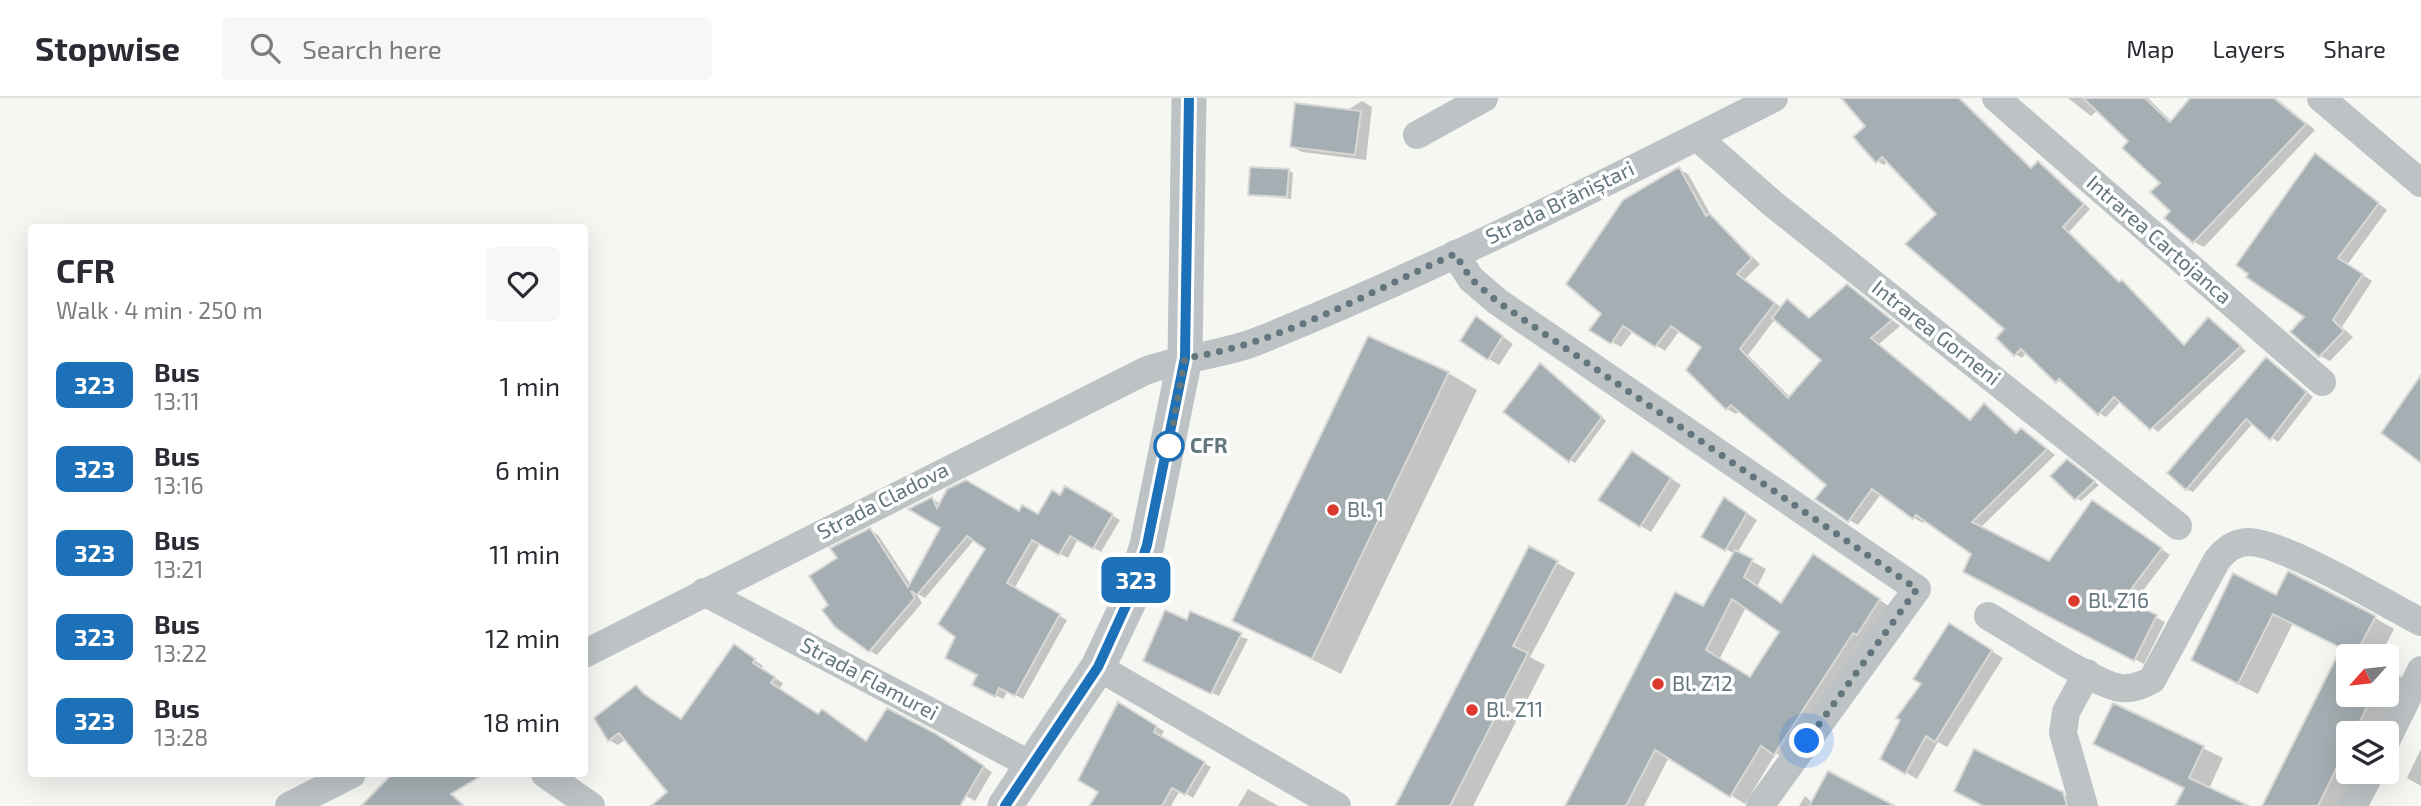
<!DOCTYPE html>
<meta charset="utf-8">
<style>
:root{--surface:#fff;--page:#f7f7f7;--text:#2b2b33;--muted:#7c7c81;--line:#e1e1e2}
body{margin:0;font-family:"Exo 2",sans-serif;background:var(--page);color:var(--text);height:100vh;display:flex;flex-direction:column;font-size:26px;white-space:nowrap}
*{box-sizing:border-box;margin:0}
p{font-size:23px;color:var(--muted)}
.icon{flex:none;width:38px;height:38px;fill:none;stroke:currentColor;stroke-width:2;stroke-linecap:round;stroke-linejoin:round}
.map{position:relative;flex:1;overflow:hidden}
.side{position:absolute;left:28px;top:126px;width:560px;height:553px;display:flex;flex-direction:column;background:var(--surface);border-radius:7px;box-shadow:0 7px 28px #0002}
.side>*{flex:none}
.badge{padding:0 14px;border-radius:10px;font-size:24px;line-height:46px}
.needle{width:46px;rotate:243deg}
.buttons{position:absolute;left:2336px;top:546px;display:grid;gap:14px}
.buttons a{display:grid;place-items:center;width:63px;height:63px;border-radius:7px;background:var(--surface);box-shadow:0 7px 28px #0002;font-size:35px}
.you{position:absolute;width:35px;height:35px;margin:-18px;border:5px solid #fff;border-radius:50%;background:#1a73e8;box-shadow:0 0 0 10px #1a73e833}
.map>.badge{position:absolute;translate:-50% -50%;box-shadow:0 0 0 4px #fff}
.round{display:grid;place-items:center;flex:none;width:74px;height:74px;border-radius:7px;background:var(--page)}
.overview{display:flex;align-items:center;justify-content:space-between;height:119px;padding:0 28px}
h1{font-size:33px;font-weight:700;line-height:52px}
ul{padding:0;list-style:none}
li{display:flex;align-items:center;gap:21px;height:84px;padding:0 28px}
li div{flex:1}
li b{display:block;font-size:26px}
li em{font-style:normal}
li .badge{min-width:77px;font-weight:700;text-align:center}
header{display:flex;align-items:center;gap:42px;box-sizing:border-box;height:98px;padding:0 35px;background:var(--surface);border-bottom:2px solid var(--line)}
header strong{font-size:33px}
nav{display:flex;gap:38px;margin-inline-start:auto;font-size:24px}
.search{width:490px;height:63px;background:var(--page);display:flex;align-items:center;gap:18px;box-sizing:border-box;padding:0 24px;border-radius:7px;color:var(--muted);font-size:26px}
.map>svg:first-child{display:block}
</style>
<header>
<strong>Stopwise</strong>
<div class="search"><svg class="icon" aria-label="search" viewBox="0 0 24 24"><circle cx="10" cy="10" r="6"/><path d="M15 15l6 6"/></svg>Search here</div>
<nav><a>Map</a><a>Layers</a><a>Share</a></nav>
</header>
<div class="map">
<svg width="2421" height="708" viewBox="0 0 2421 708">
<rect width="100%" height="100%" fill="#f6f6f3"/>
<!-- shadow -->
<g fill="#0003" fill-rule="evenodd">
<polygon points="1843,0 1956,0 1967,7 2032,71 2039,65 2045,69 2090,111 2069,134 2121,185 2128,188 2185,248 2209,222 2246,253 2158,334 2121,303 2106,319 2099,315 2066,285 2057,283 2027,254 2022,260 2015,256 2006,231 1939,116 1888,63 1884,67 1877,63 1867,28"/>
<polygon points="2068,0 2148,0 2172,24 2192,0 2276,0 2315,32 2204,149 2194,144 2172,113 2163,85 2131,43 2098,12 2091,18"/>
<polygon points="1362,3 1372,9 1366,62 1302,54 1291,48"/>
<polygon points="2316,57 2387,112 2347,167 2372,183 2342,229 2353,239 2330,263 2320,258 2307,219"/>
<path d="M1679,71L1688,76L1712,119L1760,166L1744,182L1782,210L1788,204L1811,221L1848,188L1900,228L1879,246L1971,323L1984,307L2018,335L2021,332L2030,337L2055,357L1980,430L2050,465L2102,409L2170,457L2132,507L2165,524L2144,566L1974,478L1973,456L1926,422L1923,425L1914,420L1881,396L1858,427L1849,422L1828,387L1740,312L1736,316L1727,311L1688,272L1704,249L1680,232L1665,253L1633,233L1621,249L1591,232L1603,216ZM1775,221L1823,261L1791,300L1748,257Z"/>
<polygon points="1288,72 1293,75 1291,101 1250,96"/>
<polygon points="1487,227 1513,246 1499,267 1489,261"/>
<polygon points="2268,261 2313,299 2278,344 2253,325 2193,394 2187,391"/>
<polygon points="1546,270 1606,323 1575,365 1570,362"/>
<polygon points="1448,275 1477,292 1341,576 1234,522"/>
<polygon points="1643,361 1681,387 1651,434 1641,428"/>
<polygon points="2072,366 2099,387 2081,403 2076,400"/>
<polygon points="1066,390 1120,422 1101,454 1078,441 1068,460 1040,445 1014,491 1067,522 1023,601 1008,593 1003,601 982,590 979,577 987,450 975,441 925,500 915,494 922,505 877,557 870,553 830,508 839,461 870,432 878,437 911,487 943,430 932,401 941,406 1039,419"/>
<path d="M1725,401L1757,422L1737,455L1766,471L1757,489L1782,507L1827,466L1893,511L1789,663L1776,655L1745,706L1669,659L1644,708H1567L1703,510L1735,456L1703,439ZM1746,509L1781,533L1750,581L1719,562Z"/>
<polygon points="1530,450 1575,475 1530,559 1545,567 1473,708 1406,708"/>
<polygon points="2276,499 2375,520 2394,531 2380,558 2348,558 2348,597 2387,597 2387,571 2406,582 2379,635 2348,635 2348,674 2360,674 2343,708 2264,708 2343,550 2293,525 2258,596 2212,573"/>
<polygon points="1188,524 1248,541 1219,598 1152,566"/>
<polygon points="1960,534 2003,560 1947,649 1938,644 1917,681 1882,661 1924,586"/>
<polygon points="743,554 763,568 760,571 783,585 779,592 867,645 944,642 992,674 975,703 964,697 956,708 654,708 670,694 626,641 618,647 609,642 596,620 636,589 682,623"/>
<polygon points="1119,607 1164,633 1160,640 1211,669 1193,700 1180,692 1171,708 1091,708 1100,693"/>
<polygon points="2114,607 2223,660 2209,691 2242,708 2177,708 2185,691 2095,645"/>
<polygon points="2421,651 2421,688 2407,680"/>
<polygon points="416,676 473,676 439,708 373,708 399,685"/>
<polygon points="1248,691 1273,705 1278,708 1238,708"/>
<polygon points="1956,693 2062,696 2082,708 1983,708"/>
<polygon points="1805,698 1813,705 1877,708 1799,708"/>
</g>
<!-- building -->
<g fill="#a5afb3" stroke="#d8d8d6" stroke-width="2" fill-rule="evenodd">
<polygon points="1841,0 1959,0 2031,70 2038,63 2084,106 2063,129 2119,184 2122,182 2184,247 2208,219 2241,248 2150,332 2114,299 2098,317 2059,281 2056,285 2021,251 2014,258 1996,240 2004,231 1905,146 1936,116 1882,59 1876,65 1853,39 1865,28"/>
<polygon points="2083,0 2145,0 2170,24 2190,0 2274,0 2306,26 2193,145 2164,120 2170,113 2150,94 2160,85 2122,50 2128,43"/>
<polygon points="1295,5 1361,13 1355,57 1290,49"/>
<polygon points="2315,55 2379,105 2338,160 2363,176 2333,222 2344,233 2319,259 2290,234 2304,219 2246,179 2248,176 2236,167"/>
<polygon points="1250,69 1289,71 1287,99 1248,97"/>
<polygon points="1679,69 1706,118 1709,115 1752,160 1737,176 1775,205 1740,251 1788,300 1821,262 1772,220 1787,201 1809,220 1847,186 1892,222 1871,240 1970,322 1984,305 2016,335 2021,330 2047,351 1972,424 2049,463 2092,402 2162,450 2124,501 2157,517 2134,563 1963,474 1971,456 1916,417 1913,421 1872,391 1848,424 1815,401 1826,387 1731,307 1726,312 1686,272 1701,249 1671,228 1655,249 1623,228 1611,246 1589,232 1601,216 1566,186 1623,102"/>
<polygon points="1476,218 1503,238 1488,262 1460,243"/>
<polygon points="1368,238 1449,274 1312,561 1232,523"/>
<polygon points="2266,259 2307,294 2270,342 2246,321 2186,392 2167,375"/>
<polygon points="1540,265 1602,319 1569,364 1503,314"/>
<polygon points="2421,277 2421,365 2381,335"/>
<polygon points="1632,353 1671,380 1640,429 1598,402"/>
<polygon points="2067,361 2095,383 2075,402 2050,378"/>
<polygon points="966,382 1019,413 1022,407 1038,416 1052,392 1060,397 1065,388 1113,416 1093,451 1070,438 1059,457 1032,442 1007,485 1060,516 1015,598 999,590 995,599 972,587 977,577 945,560 955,539 938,526 985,451 967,438 917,497 911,493 915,500 869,554 835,529 822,512 828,507 809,478 837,460 830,450 870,430 908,489 940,430 908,411 932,399 937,410 947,391"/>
<polygon points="1724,399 1747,415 1725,453 1701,439"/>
<polygon points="1529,448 1558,463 1513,548 1528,555 1454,700 1450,708 1395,708"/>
<path d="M1735,452L1753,461L1744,479L1781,505L1813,456L1880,501L1857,537L1853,535L1774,657L1761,648L1730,699L1655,652L1626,708H1565L1675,494L1703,508ZM1732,501L1779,534L1750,579L1706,552Z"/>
<polygon points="2288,473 2376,518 2357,554 2365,558 2348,558 2348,597 2373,597 2354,635 2348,635 2348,647 2318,708 2262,708 2341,550 2273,516 2238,586 2191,562 2233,475 2276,497"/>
<polygon points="1165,512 1187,522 1190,513 1242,535 1211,596 1143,563"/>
<polygon points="1949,525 1992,552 1935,644 1926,638 1905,676 1880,661 1900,622 1896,620 1921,586 1913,581"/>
<polygon points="734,546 755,561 753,565 775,579 771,585 818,616 822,611 866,643 887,610 935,635 984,668 960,708 651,708 667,694 619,635 608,643 594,620 636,587 644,596 681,621"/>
<polygon points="1118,604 1157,628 1154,634 1205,664 1185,697 1172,690 1162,708 1089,708 1098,694 1078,682"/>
<polygon points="2113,605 2204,648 2189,680 2249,708 2175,708 2184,690 2093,646"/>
<polygon points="1974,651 2063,694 2067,708 1983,708 1954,693"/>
<polygon points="1828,673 1895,708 1809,708"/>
<polygon points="392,676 484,676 451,696 464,708 361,708"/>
</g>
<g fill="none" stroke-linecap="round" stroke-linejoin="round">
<!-- minor -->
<g stroke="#bdc3c5" stroke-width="28">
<polyline points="1996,0 2322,284"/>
<polyline points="2321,0 2421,85"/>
<polyline points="1417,37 1484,0"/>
<polyline points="1697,39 1773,106 2178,428"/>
<polyline points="1455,156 1471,181 1498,204 1917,491 1760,708"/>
<polyline points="704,494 1033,668"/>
<path d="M1988,518C2016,534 2095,587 2121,590C2134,591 2142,587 2152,582L2217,462C2226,451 2234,445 2248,444C2281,443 2386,506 2421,524"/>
<path d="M584,556L1145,273C1184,259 1225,257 1263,241C1437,170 1606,85 1774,0"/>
<polyline points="1098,569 1337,708"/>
<polyline points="2387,641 2421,572"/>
<polyline points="545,676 591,708"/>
<polyline points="289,708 352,676"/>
<polyline points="2084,708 2063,635 2066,614 2087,575"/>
<polyline points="2353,708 2371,674"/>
</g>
<!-- tertiary -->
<polyline stroke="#bdc3c5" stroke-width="35" points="1005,708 1098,569 1130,501 1147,447 1185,260 1189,0"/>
</g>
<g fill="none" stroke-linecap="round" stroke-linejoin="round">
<!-- line casing -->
<g stroke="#fff" stroke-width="16">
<polyline id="line" points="1005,708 1098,569 1129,501 1147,447 1185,260 1189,0"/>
</g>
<!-- line -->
<use href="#line" stroke="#1d71b8" stroke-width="10"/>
<!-- walk -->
<path stroke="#63767d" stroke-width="7" stroke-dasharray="0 12.6" d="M1169,348L1168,355L1185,260C1278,247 1369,194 1455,156L1471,181L1498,204L1917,491L1807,643"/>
</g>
<!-- markers -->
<circle fill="#fff" stroke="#1d71b8" stroke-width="3.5" cx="1169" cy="348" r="14"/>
<g fill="#dc3a2e" stroke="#fff" stroke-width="2.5">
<circle cx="1333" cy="412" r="7"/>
<circle cx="2074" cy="503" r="7"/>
<circle cx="1658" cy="586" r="7"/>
<circle cx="1472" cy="612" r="7"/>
</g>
<g text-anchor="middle" stroke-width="7" stroke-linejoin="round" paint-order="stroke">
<!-- street labels -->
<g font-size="21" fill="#63767d" stroke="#fff">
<text transform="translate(1560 105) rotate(-26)" y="7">Strada Brăniștari</text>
<text transform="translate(2159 142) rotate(41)" y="7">Intrarea Cartojanca</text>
<text transform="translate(1936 235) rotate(38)" y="7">Intrarea Gorneni</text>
<text transform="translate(883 403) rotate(-27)" y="7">Strada Cladova</text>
<text transform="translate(869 581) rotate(28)" y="7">Strada Flamurei</text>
</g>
<!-- stop labels -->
<g font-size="21" font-weight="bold" fill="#63767d" stroke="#fff" text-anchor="start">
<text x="1190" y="355">CFR</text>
</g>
<!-- poi labels -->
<g font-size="21" fill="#63767d" stroke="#fff" text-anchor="start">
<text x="1347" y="419">Bl. 1</text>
<text x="2088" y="510">Bl. Z16</text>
<text x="1672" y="593">Bl. Z12</text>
<text x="1486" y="619">Bl. Z11</text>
</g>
</g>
</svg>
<div class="buttons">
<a><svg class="needle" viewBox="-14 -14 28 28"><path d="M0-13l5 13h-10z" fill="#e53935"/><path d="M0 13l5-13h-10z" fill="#7c7c81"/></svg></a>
<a><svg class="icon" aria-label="layers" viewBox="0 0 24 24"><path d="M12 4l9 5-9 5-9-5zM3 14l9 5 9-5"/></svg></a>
</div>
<div class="you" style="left:1807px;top:643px"></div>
<b class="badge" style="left:1136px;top:482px;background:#1d71b8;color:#fff">323</b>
<section class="side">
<div class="overview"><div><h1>CFR</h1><p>Walk · 4 min · 250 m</p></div><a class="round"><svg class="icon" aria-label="heart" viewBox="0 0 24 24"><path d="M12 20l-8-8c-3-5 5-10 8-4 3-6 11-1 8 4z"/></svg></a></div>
<ul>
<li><span class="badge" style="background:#1d71b8;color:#fff">323</span><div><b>Bus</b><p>13:11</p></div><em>1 min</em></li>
<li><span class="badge" style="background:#1d71b8;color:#fff">323</span><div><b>Bus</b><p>13:16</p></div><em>6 min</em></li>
<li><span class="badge" style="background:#1d71b8;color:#fff">323</span><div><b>Bus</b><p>13:21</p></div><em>11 min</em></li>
<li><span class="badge" style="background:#1d71b8;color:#fff">323</span><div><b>Bus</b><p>13:22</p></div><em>12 min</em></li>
<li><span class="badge" style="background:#1d71b8;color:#fff">323</span><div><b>Bus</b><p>13:28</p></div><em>18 min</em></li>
</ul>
</section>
</div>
